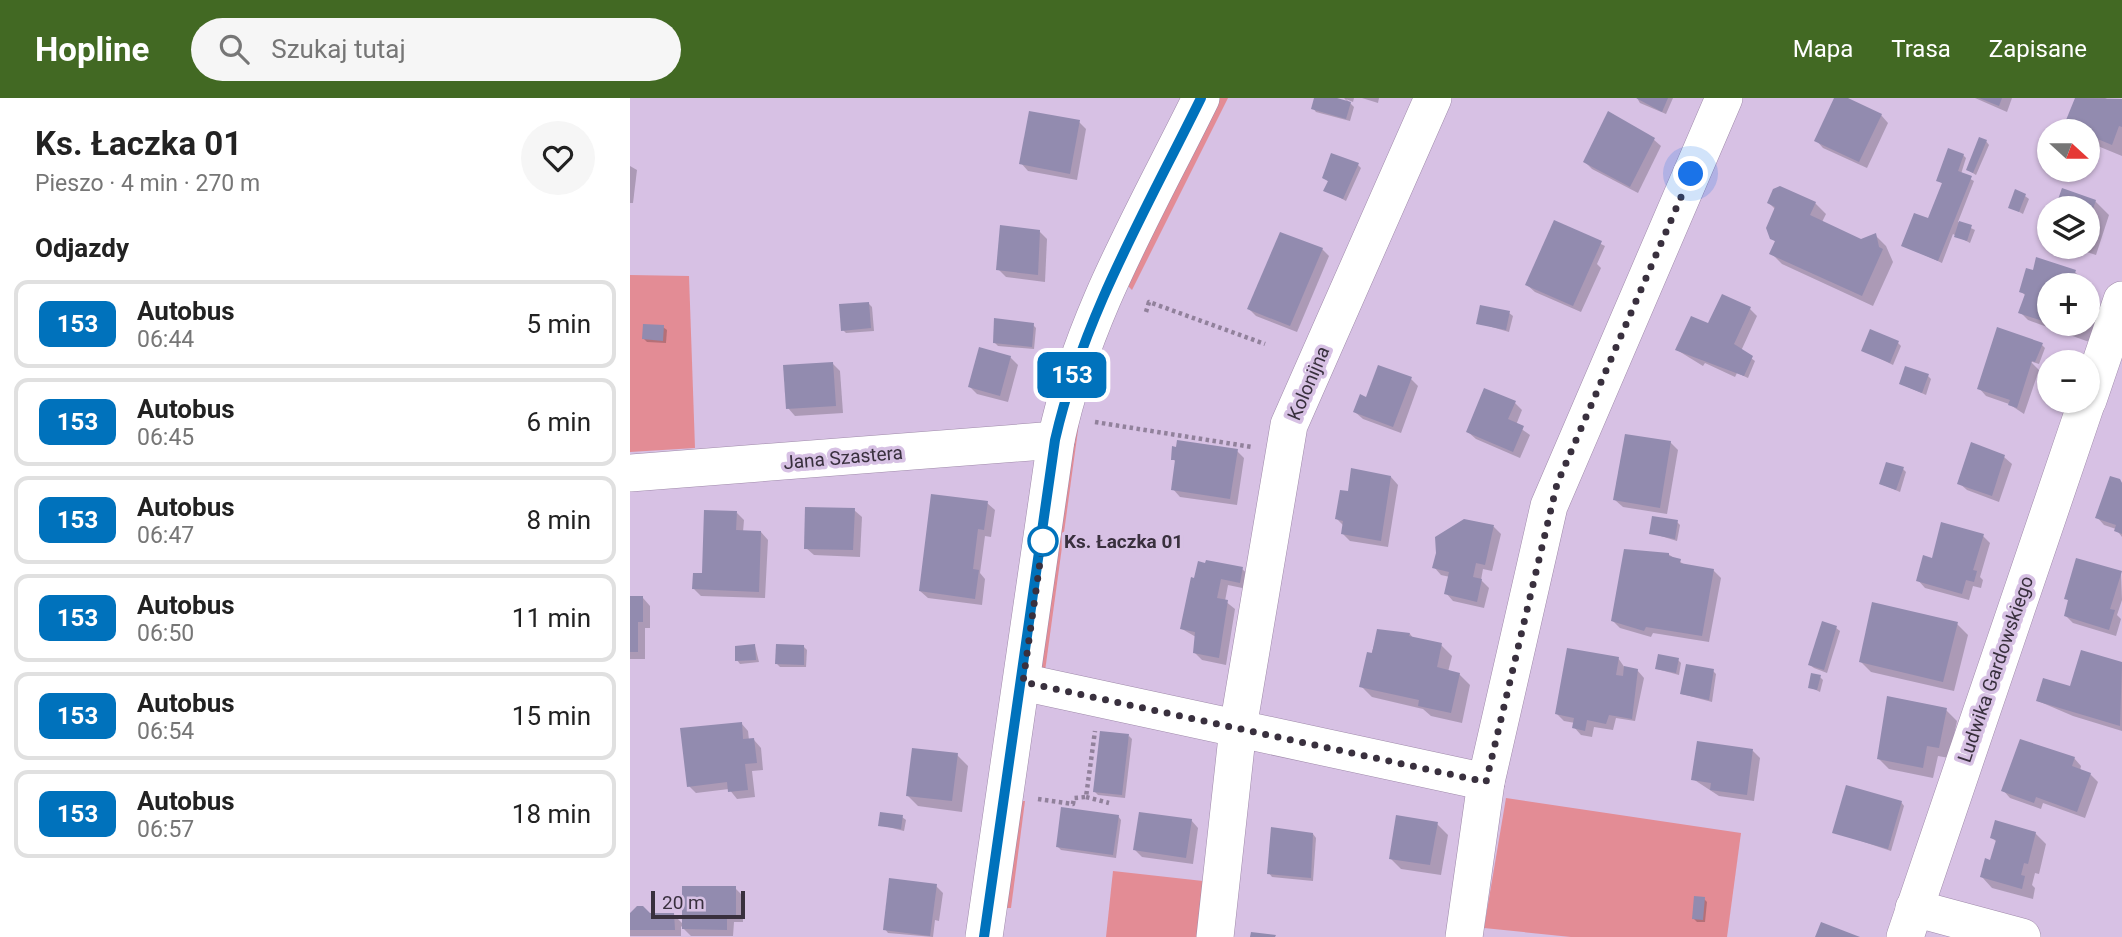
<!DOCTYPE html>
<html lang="pl">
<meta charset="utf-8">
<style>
:root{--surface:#fff;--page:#f6f6f6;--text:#222;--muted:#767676;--line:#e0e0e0;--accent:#426923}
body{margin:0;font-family:Roboto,sans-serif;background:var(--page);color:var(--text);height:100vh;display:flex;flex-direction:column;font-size:26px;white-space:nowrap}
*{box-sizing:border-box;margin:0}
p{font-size:23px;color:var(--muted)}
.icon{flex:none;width:38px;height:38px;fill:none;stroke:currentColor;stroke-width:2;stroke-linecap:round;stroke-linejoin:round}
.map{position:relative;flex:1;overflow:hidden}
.panel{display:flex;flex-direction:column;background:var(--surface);width:630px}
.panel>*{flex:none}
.badge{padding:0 14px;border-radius:10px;font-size:24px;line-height:46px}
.needle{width:46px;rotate:111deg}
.buttons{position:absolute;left:1407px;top:21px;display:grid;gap:14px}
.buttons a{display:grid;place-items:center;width:63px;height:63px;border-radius:50%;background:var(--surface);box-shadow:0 2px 5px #0004;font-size:35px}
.scale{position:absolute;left:21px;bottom:18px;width:94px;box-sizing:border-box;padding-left:7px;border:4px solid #39303e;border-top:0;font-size:19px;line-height:24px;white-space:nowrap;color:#39303e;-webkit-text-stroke:5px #d7c1e4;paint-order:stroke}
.you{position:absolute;width:35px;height:35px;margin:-18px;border:5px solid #fff;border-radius:50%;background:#1a73e8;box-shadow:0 0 0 10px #1a73e833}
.map>.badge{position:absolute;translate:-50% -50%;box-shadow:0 0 0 4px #fff}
h2{padding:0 35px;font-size:26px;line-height:63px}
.round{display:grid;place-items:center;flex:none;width:74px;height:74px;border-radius:37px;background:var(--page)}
.overview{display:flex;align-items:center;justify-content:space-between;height:119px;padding:0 35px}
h1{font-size:33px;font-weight:700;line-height:52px}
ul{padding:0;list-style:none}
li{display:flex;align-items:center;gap:21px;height:88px;margin:0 14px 10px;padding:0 21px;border:4px solid var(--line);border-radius:14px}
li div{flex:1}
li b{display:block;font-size:26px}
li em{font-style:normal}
li .badge{min-width:77px;font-weight:700;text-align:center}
header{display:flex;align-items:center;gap:42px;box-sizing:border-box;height:98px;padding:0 35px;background:var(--accent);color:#fff}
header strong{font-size:33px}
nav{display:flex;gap:38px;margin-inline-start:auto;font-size:24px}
.search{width:490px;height:63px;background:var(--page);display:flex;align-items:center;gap:18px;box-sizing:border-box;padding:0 24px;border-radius:38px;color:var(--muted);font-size:26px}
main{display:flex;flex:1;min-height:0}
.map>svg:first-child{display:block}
</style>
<header>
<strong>Hopline</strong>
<div class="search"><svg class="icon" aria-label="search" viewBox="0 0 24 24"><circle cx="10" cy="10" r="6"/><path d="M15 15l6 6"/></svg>Szukaj tutaj</div>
<nav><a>Mapa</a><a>Trasa</a><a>Zapisane</a></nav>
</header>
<main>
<section class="panel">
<div class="overview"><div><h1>Ks. Łaczka 01</h1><p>Pieszo · 4 min · 270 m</p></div><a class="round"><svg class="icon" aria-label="heart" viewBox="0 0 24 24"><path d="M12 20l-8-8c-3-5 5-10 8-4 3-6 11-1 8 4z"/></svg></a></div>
<h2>Odjazdy</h2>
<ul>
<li><span class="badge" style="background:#0072bc;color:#fff">153</span><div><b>Autobus</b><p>06:44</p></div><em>5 min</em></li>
<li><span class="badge" style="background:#0072bc;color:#fff">153</span><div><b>Autobus</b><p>06:45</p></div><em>6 min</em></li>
<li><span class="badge" style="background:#0072bc;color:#fff">153</span><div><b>Autobus</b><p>06:47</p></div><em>8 min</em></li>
<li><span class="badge" style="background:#0072bc;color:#fff">153</span><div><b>Autobus</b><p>06:50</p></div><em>11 min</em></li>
<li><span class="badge" style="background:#0072bc;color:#fff">153</span><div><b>Autobus</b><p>06:54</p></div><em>15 min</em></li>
<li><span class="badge" style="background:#0072bc;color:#fff">153</span><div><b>Autobus</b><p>06:57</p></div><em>18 min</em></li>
</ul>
</section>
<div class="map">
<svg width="1492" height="839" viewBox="0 0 1492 839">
<rect width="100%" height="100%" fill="#d7c1e4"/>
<!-- green -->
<g fill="#e38c95">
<polygon points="586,0 598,0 502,192 495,185"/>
<polygon points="0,177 59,178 65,350 0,354"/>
<polygon points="449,325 415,573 410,574 440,343"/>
<polygon points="876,700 1111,735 1097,839 941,839 854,830"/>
<polygon points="389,703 395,703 381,810 374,810"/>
<polygon points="483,773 582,784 576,839 476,839"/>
</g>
<!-- shadow -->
<g fill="#0003">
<polygon points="686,0 720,6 714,0 724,0 723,4 716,1 724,9 720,23 686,14 683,10"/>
<polygon points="732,0 749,0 748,5"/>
<polygon points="1007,0 1043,0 1036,16 1010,5"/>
<polygon points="1206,0 1214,0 1251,17 1258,25 1237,70 1193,50 1186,42"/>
<polygon points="1345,0 1382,0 1377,14"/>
<polygon points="1447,0 1475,0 1486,5 1488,1 1492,3 1492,58 1458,44 1458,33 1443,33 1437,27"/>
<polygon points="449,24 456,31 447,82 398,73 391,65"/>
<polygon points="1023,41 1031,48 1008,95 962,71 955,64"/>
<polygon points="1356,43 1359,47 1346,77 1338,72"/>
<polygon points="1333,57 1336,60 1331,76 1344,83 1328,124 1345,132 1340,145 1323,136 1312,165 1273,147 1298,122 1313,86 1308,82"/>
<polygon points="728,67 731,70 716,103 696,92 699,84 694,80"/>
<polygon points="0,68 7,72 3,105 0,105"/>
<polygon points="1433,92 1465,103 1479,117 1466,157 1441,149 1458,149 1458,110 1427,110"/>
<polygon points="1395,98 1399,101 1393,116 1380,109"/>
<polygon points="1139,105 1185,105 1196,116 1192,124 1231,142 1245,137 1256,148 1263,164 1243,208 1152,166 1141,155 1146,144 1141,140 1146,112"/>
<polygon points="925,124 975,148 967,166 971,170 951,214 905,194 897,187"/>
<polygon points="410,134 417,141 415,184 376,179 368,171"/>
<polygon points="692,151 699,158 667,234 626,218 619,211"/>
<polygon points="1445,174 1448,177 1445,186 1436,178 1434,180 1441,187 1419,187 1419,226 1458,226 1460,207 1471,218 1462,245 1398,222 1390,214 1396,198 1391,193"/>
<polygon points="239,206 242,209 244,233 216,235 213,232"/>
<polygon points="1120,211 1127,218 1111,253 1125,263 1118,280 1107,275 1105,279 1075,265 1073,268 1047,252"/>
<polygon points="879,215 883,218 879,234 848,225"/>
<polygon points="403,227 406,230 404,251 368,248 364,244"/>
<polygon points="33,229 37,232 36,245 17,244 14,241"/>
<polygon points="1268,245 1271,248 1263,267 1233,252"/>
<polygon points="1412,247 1415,250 1409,266 1400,263 1409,272 1394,316 1379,306 1356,298 1349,290"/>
<polygon points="380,259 388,267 378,304 347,296 340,289"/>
<polygon points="202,265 210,273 213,315 165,318 158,310"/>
<polygon points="1298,278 1301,281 1296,297 1271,286"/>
<polygon points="781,281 788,288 771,335 733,321 725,314 737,301"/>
<polygon points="885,305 892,312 886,327 900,337 890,360 846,341 838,334"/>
<polygon points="1040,344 1048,352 1037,416 993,409 985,402"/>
<polygon points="607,353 614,360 607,407 550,399 543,391 547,365 543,361"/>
<polygon points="1374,359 1382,366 1369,404 1337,392 1329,385"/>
<polygon points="1273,371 1276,374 1270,394 1251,386"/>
<polygon points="761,379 768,387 758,449 720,443 713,436 714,428 707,421 719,395"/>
<polygon points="1482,381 1492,385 1492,439 1486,431 1474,427 1467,419"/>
<polygon points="357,405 365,412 361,439 355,438 350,475 355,481 352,507 298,500 290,493"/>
<polygon points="224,412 232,419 230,459 184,457 176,450"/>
<polygon points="107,415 114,422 113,434 131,434 138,442 135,500 71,498 64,491"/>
<polygon points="834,422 864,429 871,436 862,473 853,471 851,482 859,490 854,510 823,503 816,495 820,479 811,477 804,469"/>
<polygon points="1047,424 1050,427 1047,443 1021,435"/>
<polygon points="1353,438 1360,445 1350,479 1353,482 1351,490 1343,488 1339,502 1295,490 1288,482 1303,462"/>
<polygon points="1038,456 1055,467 1083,472 1091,480 1079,544 1023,535 1021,539 990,530 983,523"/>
<polygon points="569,465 612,471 620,478 617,491 598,487 595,503 605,511 596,567 572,562 564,554 566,539 552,531"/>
<polygon points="1491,475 1492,502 1487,517 1491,521 1486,538 1443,525 1436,518 1440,504 1436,500"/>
<polygon points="0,500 13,500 20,508 20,530 15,530 15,561 0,561"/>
<polygon points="1327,526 1338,537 1324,593 1241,574 1230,563"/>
<polygon points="1206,530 1210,533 1197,575 1184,570 1180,567"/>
<polygon points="749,532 780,536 784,541 811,547 822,558 818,574 829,576 840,587 832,625 801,618 793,611 742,599 731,588"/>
<polygon points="125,548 129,564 110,566 107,562"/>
<polygon points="173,548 177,552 176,569 150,569 147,566"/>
<polygon points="1453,554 1492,566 1492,633 1443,618 1408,603 1441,590"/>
<polygon points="988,560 995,570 1007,572 1014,580 1005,623 986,620 983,632 964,629 962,639 951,637 944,629 945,625 934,623 927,616"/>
<polygon points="1048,562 1051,565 1049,577 1027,571"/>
<polygon points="1083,573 1086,576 1082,604 1052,596"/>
<polygon points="1190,579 1193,582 1190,594 1180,589"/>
<polygon points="1258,600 1316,612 1327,623 1319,660 1308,658 1303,680 1259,671 1248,660"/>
<polygon points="111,625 118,633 119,642 124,642 131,650 133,672 122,673 125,699 107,701 99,691 66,695 59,688"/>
<polygon points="499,638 502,641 495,700 468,697 464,693"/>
<polygon points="1123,653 1130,660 1124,703 1089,698 1063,681"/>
<polygon points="327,657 338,668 332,714 288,708 277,697"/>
<polygon points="1444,660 1451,668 1450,673 1460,676 1468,684 1455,720 1413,705 1411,711 1380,700 1373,692"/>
<polygon points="1271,704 1274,708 1261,753 1204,734"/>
<polygon points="488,718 491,722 486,760 431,752 428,749"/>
<polygon points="272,719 276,722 274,733 250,727"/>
<polygon points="561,722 568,730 563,766 512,759 505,752"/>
<polygon points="807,726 818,737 811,777 771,771 760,760"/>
<polygon points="1405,735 1416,746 1409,776 1405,775 1402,787 1405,790 1403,801 1362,790 1352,779 1361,764 1367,744 1362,740"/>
<polygon points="683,736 686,740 683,783 642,779 639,775"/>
<polygon points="306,788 313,795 309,823 305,822 303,839 258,835 255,831"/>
<polygon points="105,790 112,797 113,824 104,824 103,838 61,838 51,828 51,838 0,838 0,816 44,817 53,826"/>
<polygon points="1074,801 1077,804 1075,824 1067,824 1064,821"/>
</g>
<!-- building -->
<g fill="#928baf">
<polygon points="684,0 707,0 721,4 716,21 681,11"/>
<polygon points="1006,0 1038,0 1032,14"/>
<polygon points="1204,0 1218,0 1252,16 1229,64 1184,43"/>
<polygon points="1349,0 1372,0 1369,8"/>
<polygon points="1445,0 1492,1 1492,29 1489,28 1482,47 1458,37 1458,33 1434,27"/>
<polygon points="399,13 450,22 440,76 389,66"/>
<polygon points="978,13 1025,40 1000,89 953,64"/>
<polygon points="1349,39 1357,42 1343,75 1336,72"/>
<polygon points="1318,50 1334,56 1328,73 1342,78 1308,163 1271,148 1284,115 1298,120 1312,85 1306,83"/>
<polygon points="701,55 729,65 713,101 693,93 698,83 692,80"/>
<polygon points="1150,88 1186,104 1180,117 1231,141 1246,135 1249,149 1253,151 1232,198 1139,156 1145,143 1140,141 1136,130 1145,109 1137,105 1143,91"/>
<polygon points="1432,90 1466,102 1458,126 1458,110 1425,110"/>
<polygon points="1385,91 1396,96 1389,114 1378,110"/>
<polygon points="924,122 972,143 943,208 895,187"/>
<polygon points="1329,123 1342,127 1337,143 1324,139"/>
<polygon points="370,127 410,132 408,177 366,172"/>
<polygon points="650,134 693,150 660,228 617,211"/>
<polygon points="1406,159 1446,172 1441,187 1419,187 1419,225 1388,215 1395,196 1389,194 1396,170 1403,172"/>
<polygon points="1092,196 1121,209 1104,246 1123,258 1114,278 1045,252 1061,218 1078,225"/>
<polygon points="239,204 241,230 211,233 209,206"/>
<polygon points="850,207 880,213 876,232 846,226"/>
<polygon points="364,220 404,225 402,249 363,245"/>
<polygon points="13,226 34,227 33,243 12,241"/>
<polygon points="1423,226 1454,226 1451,235"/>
<polygon points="1367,229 1413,245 1405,264 1402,263 1387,310 1378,307 1380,302 1347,291"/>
<polygon points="1240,231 1269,243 1260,265 1231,253"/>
<polygon points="349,249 381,258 370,298 338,289"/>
<polygon points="203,264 206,308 156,311 153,267"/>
<polygon points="748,267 782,279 763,329 723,314 730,296 736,299"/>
<polygon points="1275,268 1299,276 1292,295 1269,286"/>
<polygon points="854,290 886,303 878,321 894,328 883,354 836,334"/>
<polygon points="995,336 1041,343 1030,410 983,402"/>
<polygon points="547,342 608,351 600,401 541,392 545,362 541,362 542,348 546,349"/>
<polygon points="1341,344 1375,357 1362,398 1327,386"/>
<polygon points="1256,364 1274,369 1266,392 1249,386"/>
<polygon points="721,370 761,378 751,443 711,436 713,423 705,421 710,392 718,393"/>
<polygon points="1480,378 1490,381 1492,385 1492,436 1484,433 1486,427 1465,420"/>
<polygon points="301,396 358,403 354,432 348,431 343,471 349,472 345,501 289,493"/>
<polygon points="175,409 225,410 223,452 174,451"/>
<polygon points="74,412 107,413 106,432 131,433 129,494 62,491 63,475 72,475"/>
<polygon points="1022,418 1048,422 1045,441 1019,436"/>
<polygon points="834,421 864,427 855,467 846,465 843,479 852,481 847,504 814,496 819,474 802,470 806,455 805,439"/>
<polygon points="1311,424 1354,436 1343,472 1347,473 1344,484 1336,482 1332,496 1286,483 1293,457 1302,460"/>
<polygon points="994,451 1039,455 1039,458 1051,461 1050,465 1084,471 1072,538 1016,529 1014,533 981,523"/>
<polygon points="1446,460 1492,473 1480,511 1485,512 1479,532 1434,518 1438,502 1434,501"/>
<polygon points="576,462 613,469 610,485 591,481 587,500 598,502 589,560 563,555 565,534 550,531 561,479 564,480 568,463 575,465"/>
<polygon points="0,498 13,498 13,524 8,524 8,554 0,554"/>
<polygon points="1242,504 1328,524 1313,584 1229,564"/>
<polygon points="1192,523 1207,528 1194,572 1178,567"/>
<polygon points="747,531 780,535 779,538 812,545 807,569 830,575 821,615 788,608 789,602 729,589 737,554 742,555"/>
<polygon points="125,546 126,562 105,563 105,548"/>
<polygon points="146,546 174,547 174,567 145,566"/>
<polygon points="937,550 989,559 986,577 993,578 994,568 1008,571 1002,621 979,617 976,626 957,622 955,633 942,630 944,620 925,616"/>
<polygon points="1451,552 1492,564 1490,628 1406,603 1413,580 1440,588"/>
<polygon points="1028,556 1049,560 1046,575 1025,571"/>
<polygon points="1056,566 1084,571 1079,602 1050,596"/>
<polygon points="1181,575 1191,577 1187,592 1178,590"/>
<polygon points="1257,598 1317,610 1309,650 1297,648 1293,670 1247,661"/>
<polygon points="112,624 113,641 124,640 127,665 115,666 118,692 98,694 97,684 57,689 50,630"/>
<polygon points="470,633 499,636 492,697 463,694"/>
<polygon points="1390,641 1445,659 1442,668 1461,675 1447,714 1406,699 1404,705 1371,693"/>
<polygon points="1067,643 1123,651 1117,697 1080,692 1081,685 1061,682"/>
<polygon points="282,650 328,655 322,703 276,698"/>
<polygon points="1216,687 1272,703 1258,751 1202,735"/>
<polygon points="431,709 489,717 483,757 426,749"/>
<polygon points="250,714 273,717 271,731 248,728"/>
<polygon points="509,714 562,721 556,760 503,752"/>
<polygon points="766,717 808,724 800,767 759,761"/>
<polygon points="1365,722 1406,734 1398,766 1394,765 1391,777 1395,778 1392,791 1350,779 1355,760 1360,762 1366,742 1360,740"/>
<polygon points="641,729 683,735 681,780 637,776"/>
<polygon points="259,780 307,786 300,838 253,832"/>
<polygon points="52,788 106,788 106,817 97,817 97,832 52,831"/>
<polygon points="1064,798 1075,799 1073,822 1062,821"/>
<polygon points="7,808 13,808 20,815 44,815 45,832 0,832 0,815"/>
<polygon points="1191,824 1230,839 1185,839"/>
<polygon points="621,834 646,837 645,839 620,839"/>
</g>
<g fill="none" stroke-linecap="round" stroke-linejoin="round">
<!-- minor casing -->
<g stroke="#9f8aaa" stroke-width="38">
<g id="minor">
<polyline points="1458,302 1492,202"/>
<polyline points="0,375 426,342"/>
<polyline points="392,584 856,684"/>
<polyline points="1284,810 1392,839"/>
<path d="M354,839L426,342C452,219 516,112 571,0"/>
<polyline points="585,839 608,630 659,327 803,0"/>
<polyline points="834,839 856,684 919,408 1094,0"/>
<polyline points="1275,839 1457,303"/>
</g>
</g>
<!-- path -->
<g stroke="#91819b" stroke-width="4.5" stroke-dasharray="3.5 3.5" stroke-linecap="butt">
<polyline points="516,214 519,204 635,246"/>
<polyline points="465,324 622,349"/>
<polyline points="456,699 479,705"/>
<polyline points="408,701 443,706 444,700 456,699 465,633"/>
</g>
<!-- minor -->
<use href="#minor" stroke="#fff" stroke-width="37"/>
</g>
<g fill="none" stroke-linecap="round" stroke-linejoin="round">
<!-- line casing -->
<g stroke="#fff" stroke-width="16">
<path id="line" d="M354,839L425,342C453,219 516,112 571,0"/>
</g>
<!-- line -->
<use href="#line" stroke="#0072bc" stroke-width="10"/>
<!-- walk -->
<polyline stroke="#39303e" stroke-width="7" stroke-dasharray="0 12.6" points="413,443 393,584 856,684 927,386 1061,76"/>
</g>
<!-- markers -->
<circle fill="#fff" stroke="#0072bc" stroke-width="3.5" cx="413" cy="443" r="14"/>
<g text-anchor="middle" stroke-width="7" stroke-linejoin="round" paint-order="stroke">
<!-- street labels -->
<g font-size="19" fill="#39303e" stroke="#d7c1e4">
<text transform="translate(678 285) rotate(-67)" y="7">Kolonijna</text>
<text transform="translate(213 359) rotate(-5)" y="7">Jana Szastera</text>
<text transform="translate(1365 571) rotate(-71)" y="7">Ludwika Gardowskiego</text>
</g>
<!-- stop labels -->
<g font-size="19" font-weight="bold" fill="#39303e" stroke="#d7c1e4" text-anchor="start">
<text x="434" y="450">Ks. Łaczka 01</text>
</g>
</g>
</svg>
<div class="buttons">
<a><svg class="needle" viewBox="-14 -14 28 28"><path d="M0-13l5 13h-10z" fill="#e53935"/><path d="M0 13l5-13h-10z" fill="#767676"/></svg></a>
<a><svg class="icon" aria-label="layers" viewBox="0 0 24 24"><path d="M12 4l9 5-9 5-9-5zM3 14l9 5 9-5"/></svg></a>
<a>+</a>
<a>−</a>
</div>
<div class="scale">20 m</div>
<div class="you" style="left:1061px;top:76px"></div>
<b class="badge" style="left:442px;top:277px;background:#0072bc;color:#fff">153</b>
</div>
</main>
